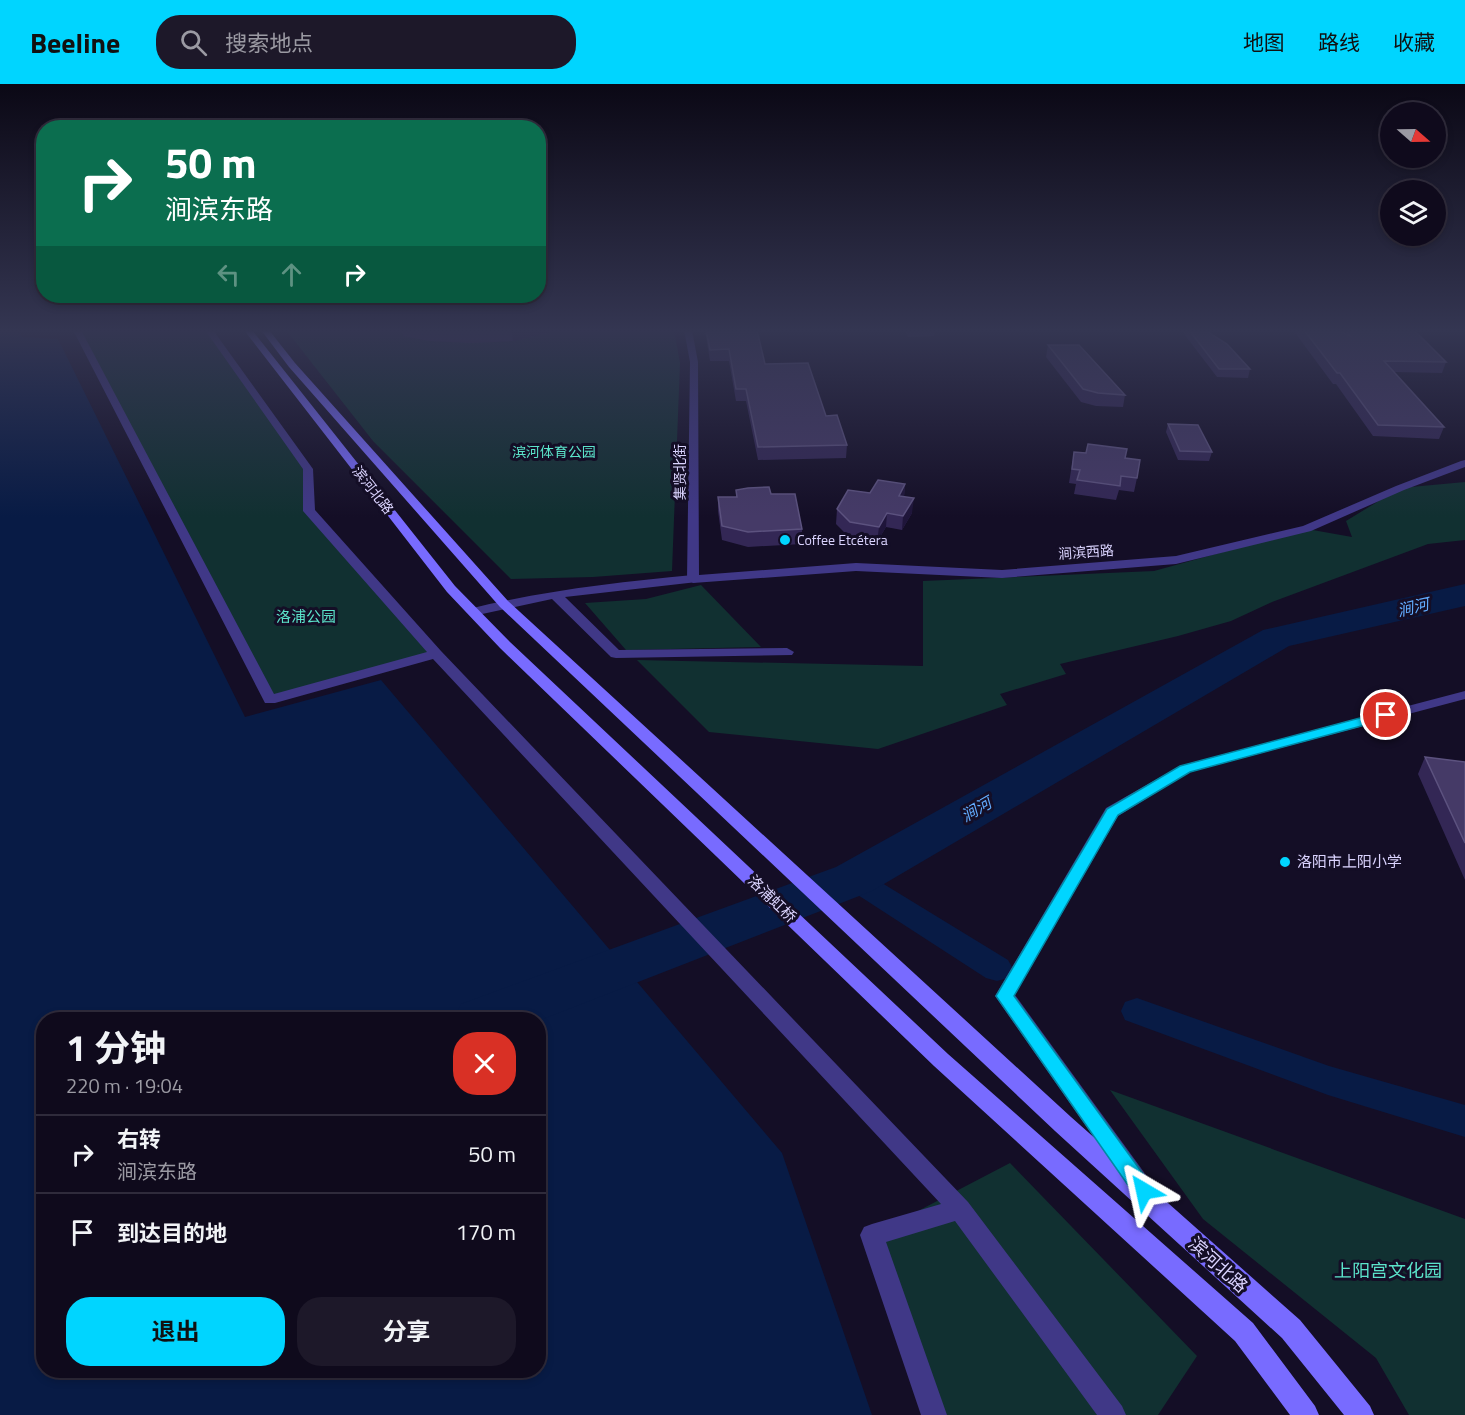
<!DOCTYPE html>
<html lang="zh">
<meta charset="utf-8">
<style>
:root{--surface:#0f0a1c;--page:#1d1829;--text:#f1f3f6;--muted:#9b9aa3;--line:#2f2b3b;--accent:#00d5ff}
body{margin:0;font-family:"Titillium Web","Noto Sans SC",sans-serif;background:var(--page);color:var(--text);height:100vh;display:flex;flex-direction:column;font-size:22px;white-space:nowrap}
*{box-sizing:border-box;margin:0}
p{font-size:20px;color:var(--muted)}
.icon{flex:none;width:33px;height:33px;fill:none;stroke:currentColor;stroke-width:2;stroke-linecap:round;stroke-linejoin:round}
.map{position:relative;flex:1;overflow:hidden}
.panel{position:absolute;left:36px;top:928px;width:510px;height:366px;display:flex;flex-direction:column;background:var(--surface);border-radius:24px;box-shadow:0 3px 9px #0003,0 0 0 2px var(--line)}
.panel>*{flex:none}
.top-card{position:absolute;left:36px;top:36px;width:510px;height:183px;border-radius:24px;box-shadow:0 3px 9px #0003,0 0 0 2px var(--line);background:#0b6e4f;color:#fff;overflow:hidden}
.needle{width:39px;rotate:110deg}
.controls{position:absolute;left:1380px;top:18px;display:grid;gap:12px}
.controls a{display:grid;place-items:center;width:66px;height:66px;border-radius:50%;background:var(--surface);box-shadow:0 3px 9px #0003,0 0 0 2px var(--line);font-size:30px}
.pin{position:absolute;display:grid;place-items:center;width:51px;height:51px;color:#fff;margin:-26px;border:3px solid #fff;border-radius:50%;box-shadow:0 2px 6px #0007}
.me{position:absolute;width:66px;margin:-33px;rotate:324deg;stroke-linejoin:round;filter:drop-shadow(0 0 4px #0008)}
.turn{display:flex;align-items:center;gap:21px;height:126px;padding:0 30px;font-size:27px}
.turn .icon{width:78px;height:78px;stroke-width:2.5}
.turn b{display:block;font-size:42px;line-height:51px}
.lanes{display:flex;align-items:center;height:57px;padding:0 30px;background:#0003;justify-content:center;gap:30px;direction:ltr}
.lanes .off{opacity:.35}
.round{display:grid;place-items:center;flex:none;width:63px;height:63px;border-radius:24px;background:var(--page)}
.overview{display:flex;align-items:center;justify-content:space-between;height:102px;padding:0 30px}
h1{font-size:36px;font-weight:700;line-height:45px}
.action{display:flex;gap:12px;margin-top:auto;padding:12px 30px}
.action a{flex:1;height:69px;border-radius:24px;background:var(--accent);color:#111;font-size:24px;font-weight:700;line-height:69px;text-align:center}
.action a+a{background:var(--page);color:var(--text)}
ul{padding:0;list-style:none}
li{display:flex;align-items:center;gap:18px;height:78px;padding:0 30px;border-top:2px solid var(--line)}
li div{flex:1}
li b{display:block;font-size:22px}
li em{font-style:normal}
header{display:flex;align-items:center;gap:36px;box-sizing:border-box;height:84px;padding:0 30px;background:var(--accent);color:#111}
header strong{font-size:28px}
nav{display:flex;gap:33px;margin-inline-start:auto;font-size:21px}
.search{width:420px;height:54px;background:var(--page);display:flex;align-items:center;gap:15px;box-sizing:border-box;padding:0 21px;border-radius:24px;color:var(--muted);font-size:22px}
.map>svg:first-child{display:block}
.green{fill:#113031}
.water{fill:#081b45;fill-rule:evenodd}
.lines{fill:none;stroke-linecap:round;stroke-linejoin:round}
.canal{fill:#081b45;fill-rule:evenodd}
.river{fill:#081b45;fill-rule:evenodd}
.service{fill:#403887;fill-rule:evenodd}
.pedestrian{fill:#403887;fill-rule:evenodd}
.minor{fill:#403887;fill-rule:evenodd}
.secondary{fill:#786bff;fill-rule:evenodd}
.wall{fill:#332755}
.shaded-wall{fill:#1f153a}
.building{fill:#453a67;stroke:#5c527f;stroke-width:1.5}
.route{fill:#00d5ff;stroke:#008aa6;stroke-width:1.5}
.poi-dot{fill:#00d5ff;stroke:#140e26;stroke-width:2}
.labels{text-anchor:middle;stroke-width:6;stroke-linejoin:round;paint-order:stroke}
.far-park-label{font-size:14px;fill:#5be3ca;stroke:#140e26}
.far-street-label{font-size:14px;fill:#dbd4ff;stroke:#140e26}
.far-poi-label{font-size:14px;fill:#dbd4ff;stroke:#140e26;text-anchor:start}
.park-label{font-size:15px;fill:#5be3ca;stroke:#140e26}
.poi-label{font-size:15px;fill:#dbd4ff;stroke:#140e26;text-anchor:start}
.street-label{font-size:15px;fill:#dbd4ff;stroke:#140e26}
.water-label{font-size:16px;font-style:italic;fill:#62acff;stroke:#140e26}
.near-street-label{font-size:18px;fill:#dbd4ff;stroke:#140e26}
.near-park-label{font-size:18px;fill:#5be3ca;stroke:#140e26}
</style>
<header>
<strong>Beeline</strong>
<div class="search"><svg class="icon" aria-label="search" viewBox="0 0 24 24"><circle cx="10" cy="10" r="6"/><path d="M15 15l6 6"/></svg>搜索地点</div>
<nav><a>地图</a><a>路线</a><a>收藏</a></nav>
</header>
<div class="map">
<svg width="1465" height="1331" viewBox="0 0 1465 1331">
<rect width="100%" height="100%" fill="#140e26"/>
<!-- green -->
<path class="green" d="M 77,246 L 209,246 L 308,385 L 309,427 L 436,570 L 270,616 Z
M 286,246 L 674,246 L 680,279 L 672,487 L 593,493 L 511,495 L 373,357 Z
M 1465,398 L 1465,456 L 1428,460 L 1272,518 L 1231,537 L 1178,552 L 1060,580 L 1066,590 L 1000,610 L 1007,621 L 878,665 L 709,648 L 637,576 L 923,582 L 923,497 L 1154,487 L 1307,445 L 1352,453 L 1346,437 L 1400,404 Z
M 701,501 L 761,563 L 626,566 L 585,519 L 646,515 Z
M 1110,1006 L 1465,1135 L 1465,1331 L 1409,1331 L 1376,1274 L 1203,1135 Z
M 1010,1079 L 1197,1272 L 1158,1331 L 934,1331 L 872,1151 Z"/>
<!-- water -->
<path class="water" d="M 0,246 L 18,246 L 22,253 L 58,255 L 245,633 L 381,596 L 782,1069 L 872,1331 L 0,1331 ZM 44,936 L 538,936 L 538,1287 L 44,1287 Z"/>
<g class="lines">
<!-- canal -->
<path class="canal" d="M 854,785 L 864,788 L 1008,876 L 1013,885 L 1008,894 L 997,897 L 986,894 L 844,802 L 839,795 L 844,788 Z
M 1137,914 L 1329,982 L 1465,1021 L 1465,1053 L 1328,1011 L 1125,936 L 1121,927 L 1125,918 Z"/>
<!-- river -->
<path class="river" d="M 1465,500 L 1465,522 L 1289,562 L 872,807 L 538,937 L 453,936 L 461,920 L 836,783 L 1263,546 Z"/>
<!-- service -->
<path class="service" d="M 693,491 L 699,495 L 697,498 L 565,513 L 619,566 L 787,564 L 794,568 L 792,571 L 616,574 L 611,573 L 552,515 L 473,532 L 467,528 L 469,525 C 542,507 617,498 693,491 Z"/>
<!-- pedestrian -->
<path class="pedestrian" d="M 73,246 L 81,246 L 274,610 L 427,568 L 303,427 L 303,385 L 205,246 L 213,246 L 313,385 L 315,426 L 441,567 L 968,1118 L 1122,1322 L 1126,1331 L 1097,1331 L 955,1137 L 886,1158 L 947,1331 L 921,1331 L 860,1151 L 864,1143 L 872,1140 L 941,1120 L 433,575 L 275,619 L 265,619 Z"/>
<!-- minor -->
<path class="minor" d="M 684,246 L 692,246 L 698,278 L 699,491 L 856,479 L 1002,486 L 1176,472 L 1303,442 L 1396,402 L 1461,377 L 1465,376 L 1465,383 L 1404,406 L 1311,447 L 1176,480 L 1002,494 L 856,487 L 693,499 L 687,495 L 690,278 Z
M 1465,607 L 1465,615 L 1190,688 L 1118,732 L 1015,911 L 1146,1091 L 1149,1098 L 1146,1105 L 1138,1108 L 1130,1105 L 995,912 L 1106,724 L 1180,682 Z"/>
<!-- secondary -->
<path class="secondary" d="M 244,246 L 252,246 L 455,502 L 510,558 L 948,970 L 1253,1239 L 1315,1322 L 1319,1331 L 1290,1331 L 1235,1257 L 934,982 L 500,564 L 447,508 Z
M 261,246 L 269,246 L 295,279 L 508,517 L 1071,1033 L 1300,1236 L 1370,1322 L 1374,1331 L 1344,1331 L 1282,1254 L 1055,1047 L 500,523 L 289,283 Z"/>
</g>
<!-- wall -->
<path class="wall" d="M 402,246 L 554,246 L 547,249 L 513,257 L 472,259 L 429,257 L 403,252 Z
M 705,246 L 757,246 L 765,280 L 826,332 L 847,361 L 846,374 L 758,376 L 746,317 L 736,317 L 729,277 L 710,277 Z
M 904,246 L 935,246 L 934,252 L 908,253 Z
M 1009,246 L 1038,246 L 1010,248 Z
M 1181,246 L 1205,246 L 1250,285 L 1248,294 L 1217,293 Z
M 1293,246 L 1414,246 L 1446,278 L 1442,289 L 1394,288 L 1444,343 L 1439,355 L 1373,352 L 1336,300 L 1333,300 Z
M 1048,261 L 1125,311 L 1123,323 L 1096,322 L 1081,318 L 1046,273 Z
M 1168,340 L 1212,368 L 1209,377 L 1178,376 L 1166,348 Z
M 1074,368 L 1125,374 L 1137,394 L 1134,408 L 1119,406 L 1116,416 L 1074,410 L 1076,400 L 1069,399 Z
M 905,400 L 904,413 L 912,429 L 902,446 L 886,443 L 877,458 L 849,453 L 836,440 L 837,425 L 870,409 Z
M 736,406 L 802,445 L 802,460 L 748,463 L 722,456 L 718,427 L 718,413 L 736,413 Z
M 1425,673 L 1465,678 L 1465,796 L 1418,690 Z"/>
<!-- shaded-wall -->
<path class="shaded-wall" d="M 512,246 L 554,246 L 547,249 L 513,257 Z
M 905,400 L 904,414 L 899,412 Z
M 914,414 L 912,429 L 902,446 L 903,432 Z
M 887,429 L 886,443 L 877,458 L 879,443 Z"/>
<!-- building -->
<path class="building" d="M 706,246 L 757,246 L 765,280 L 808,279 L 826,332 L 837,331 L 847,361 L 758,363 L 746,305 L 736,305 L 729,265 L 710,266 Z
M 1189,246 L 1205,246 L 1227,260 L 1250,285 L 1219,285 Z
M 1304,246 L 1338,246 L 1350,252 L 1346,246 L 1414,246 L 1446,278 L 1384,277 L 1444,343 L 1378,341 L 1340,289 L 1337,289 Z
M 1048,261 L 1079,261 L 1125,311 L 1098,309 L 1083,305 Z
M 1168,340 L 1198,341 L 1212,368 L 1180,367 Z
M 1088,360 L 1127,365 L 1125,374 L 1140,376 L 1137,394 L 1121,392 L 1120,402 L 1077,396 L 1080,386 L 1072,385 L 1074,368 L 1086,369 Z
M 878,396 L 905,400 L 899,412 L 914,414 L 903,432 L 887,429 L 879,443 L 850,438 L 837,425 L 848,406 L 870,409 Z
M 769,403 L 771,410 L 795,410 L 802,445 L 748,448 L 722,442 L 718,413 L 737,413 L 736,406 L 748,404 Z
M 1425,673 L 1465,678 L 1465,759 Z"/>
<!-- sky -->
<linearGradient id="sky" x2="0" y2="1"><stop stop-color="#0b0815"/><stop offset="0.57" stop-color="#343652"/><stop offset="1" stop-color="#343652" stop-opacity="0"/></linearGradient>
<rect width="1465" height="433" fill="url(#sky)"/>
<!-- route -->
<path class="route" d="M 1386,627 L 1391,628 L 1393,631 L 1391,634 L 1190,688 L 1118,731 L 1014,912 L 1151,1101 L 1154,1107 L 1151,1114 L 1144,1116 L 1137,1114 L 996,912 L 1107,725 L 1180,682 Z"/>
<!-- markers -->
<g class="poi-dot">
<circle cx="785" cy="456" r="6"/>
<circle cx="1285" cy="778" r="6"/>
</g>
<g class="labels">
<!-- far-park labels -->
<g class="far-park-label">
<text x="554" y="373">滨河体育公园</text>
</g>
<!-- far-street labels -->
<g class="far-street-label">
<text transform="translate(680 388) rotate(-90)" y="5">集贤北街</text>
<text transform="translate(373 406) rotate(52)" y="5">滨河北路</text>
<text transform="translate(1086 468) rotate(-4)" y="5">涧滨西路</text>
</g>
<!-- far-poi labels -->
<g class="far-poi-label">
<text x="797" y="461">Coffee Etcétera</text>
</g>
<!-- park labels -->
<g class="park-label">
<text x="306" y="538">洛浦公园</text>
</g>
<!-- poi labels -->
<g class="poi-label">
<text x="1297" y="783">洛阳市上阳小学</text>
</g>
<!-- street labels -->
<g class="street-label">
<text transform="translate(772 815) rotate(44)" y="5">洛浦虹桥</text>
</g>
<!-- water labels -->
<g class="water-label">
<text transform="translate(1413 523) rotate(-13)" y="6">涧河</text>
<text transform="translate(976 725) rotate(-30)" y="6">涧河</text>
</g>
<!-- near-street labels -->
<g class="near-street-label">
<text transform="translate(1218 1181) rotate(42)" y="6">滨河北路</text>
</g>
<!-- near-park labels -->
<g class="near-park-label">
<text x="1388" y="1193">上阳宫文化园</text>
</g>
</g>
</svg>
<div class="controls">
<a><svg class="needle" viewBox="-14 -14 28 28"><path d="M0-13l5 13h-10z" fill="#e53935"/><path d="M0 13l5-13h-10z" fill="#9b9aa3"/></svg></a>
<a><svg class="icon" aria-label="layers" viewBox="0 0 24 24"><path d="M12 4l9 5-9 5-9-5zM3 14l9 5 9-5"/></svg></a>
</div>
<div class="pin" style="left:1386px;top:631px;background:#d93025"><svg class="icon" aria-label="arrive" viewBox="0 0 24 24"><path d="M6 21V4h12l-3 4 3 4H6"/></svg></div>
<svg class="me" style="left:1144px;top:1107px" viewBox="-20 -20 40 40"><path d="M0-17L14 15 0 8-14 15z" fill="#00d5ff" stroke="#fff" stroke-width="4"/></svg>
<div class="top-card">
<div class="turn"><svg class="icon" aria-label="right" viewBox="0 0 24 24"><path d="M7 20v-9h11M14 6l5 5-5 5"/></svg><div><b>50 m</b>涧滨东路</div></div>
<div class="lanes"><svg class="icon off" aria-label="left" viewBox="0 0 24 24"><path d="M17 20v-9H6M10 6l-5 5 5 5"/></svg><svg class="icon off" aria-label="ahead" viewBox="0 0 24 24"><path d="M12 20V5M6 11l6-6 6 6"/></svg><svg class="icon" aria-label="right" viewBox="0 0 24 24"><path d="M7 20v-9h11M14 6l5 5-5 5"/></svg></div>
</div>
<section class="panel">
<div class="overview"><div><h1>1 分钟</h1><p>220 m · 19:04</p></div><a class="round" style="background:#d93025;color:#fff"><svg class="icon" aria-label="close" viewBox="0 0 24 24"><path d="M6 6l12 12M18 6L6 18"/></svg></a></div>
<ul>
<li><svg class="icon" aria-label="right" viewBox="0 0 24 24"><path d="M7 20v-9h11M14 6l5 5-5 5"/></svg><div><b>右转</b><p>涧滨东路</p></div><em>50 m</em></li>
<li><svg class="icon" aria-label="arrive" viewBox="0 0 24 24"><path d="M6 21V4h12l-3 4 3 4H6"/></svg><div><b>到达目的地</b></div><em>170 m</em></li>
</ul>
<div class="action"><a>退出</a><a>分享</a></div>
</section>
</div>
